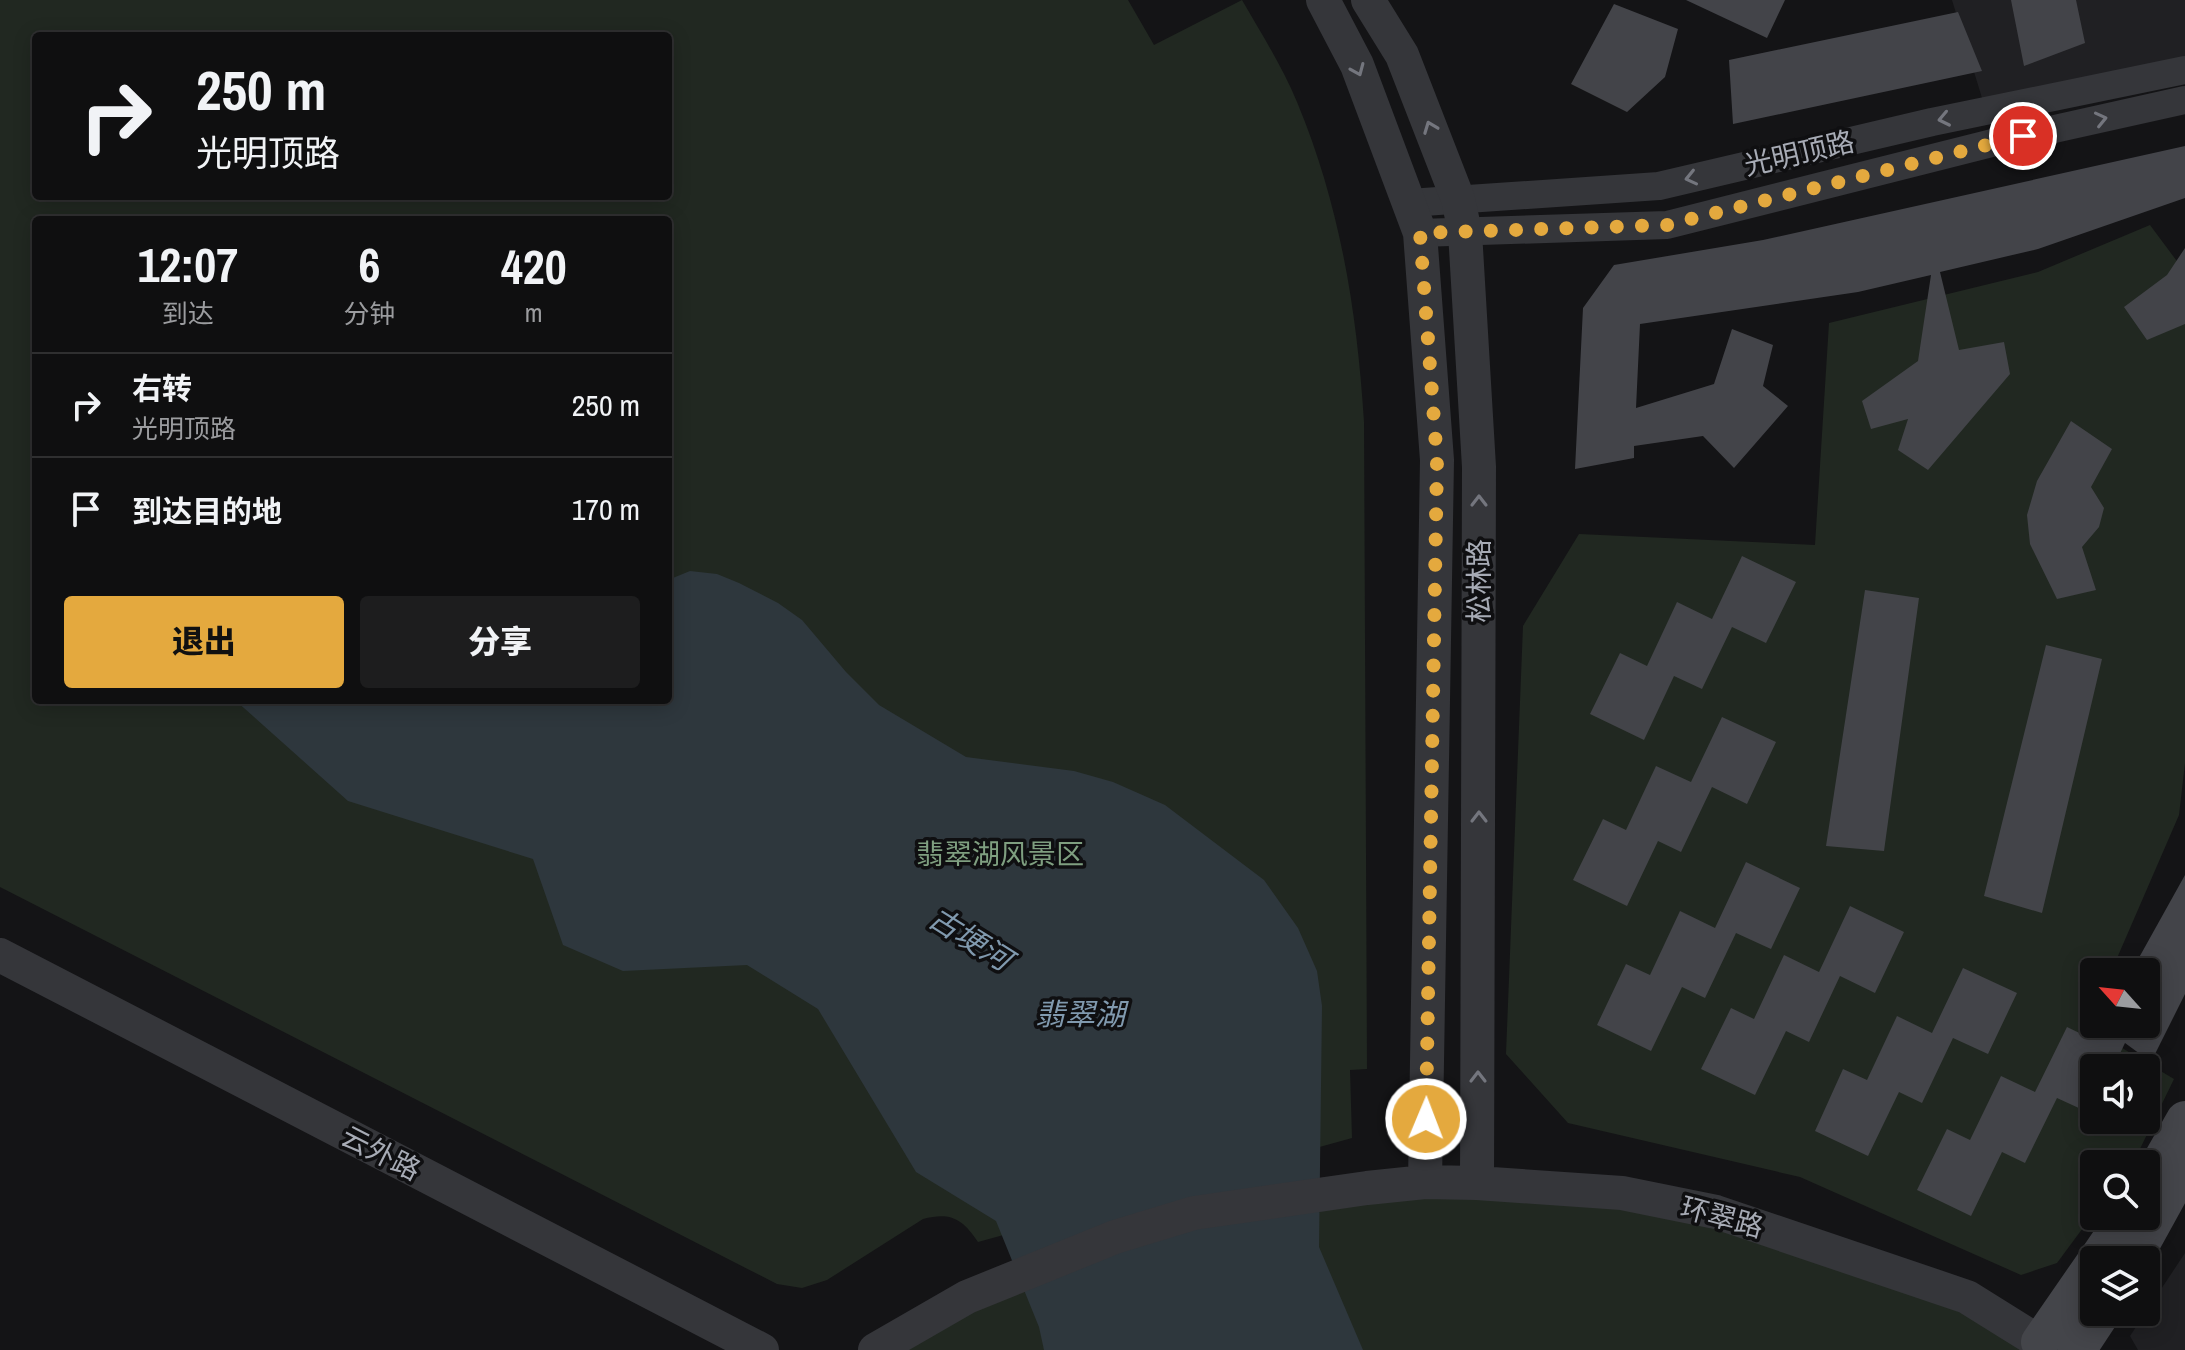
<!DOCTYPE html>
<html lang="zh">
<meta charset="utf-8">
<style>
:root{--surface:#0f0f10;--page:#1d1d1e;--text:#f1f3f6;--muted:#9b9c9f;--line:#2f2f30;--accent:#e4a93e}
body{margin:0;font-family:"Archivo Narrow","Noto Sans SC",sans-serif;background:var(--page);color:var(--text);height:100vh;display:flex;flex-direction:column;font-size:30px;white-space:nowrap}
*{box-sizing:border-box;margin:0}
p{font-size:26px;color:var(--muted)}
.icon{flex:none;width:44px;height:44px;fill:none;stroke:currentColor;stroke-width:2;stroke-linecap:round;stroke-linejoin:round}
.map{position:relative;flex:1;overflow:hidden}
.sheet{position:absolute;left:32px;top:216px;width:640px;height:488px;display:flex;flex-direction:column;background:var(--surface);border-radius:8px;box-shadow:0 4px 20px #0003,0 0 0 2px var(--line)}
.sheet>*{flex:none}
.hud{position:absolute;left:32px;top:32px;width:640px;height:168px;border-radius:8px;box-shadow:0 4px 20px #0003,0 0 0 2px var(--line);background:#0f0f10;color:var(--text);overflow:hidden}
.needle{width:52px;rotate:297deg}
.fabs{position:absolute;left:2080px;top:958px;display:grid;gap:16px}
.fabs a{display:grid;place-items:center;width:80px;height:80px;border-radius:8px;background:var(--surface);box-shadow:0 4px 20px #0003,0 0 0 2px var(--line);font-size:40px}
.pin{position:absolute;display:grid;place-items:center;width:68px;height:68px;color:#fff;margin:-34px;border:4px solid #fff;border-radius:50%;box-shadow:0 2px 8px #0007}
.me{position:absolute;width:88px;margin:-44px;rotate:1deg;stroke-linejoin:round;filter:drop-shadow(0 0 6px #0008)}
.turn{display:flex;align-items:center;gap:28px;height:168px;padding:0 32px;font-size:36px}
.turn .icon{width:104px;height:104px;stroke-width:2.5}
.turn b{display:block;font-size:56px;line-height:68px}
.eta{display:flex;justify-content:space-evenly;align-items:center;height:136px;text-align:center}
.eta b{font-size:48px;font-weight:800;line-height:56px}
.action{display:flex;gap:16px;margin-top:auto;padding:16px 32px}
.action a{flex:1;height:92px;border-radius:8px;background:var(--accent);color:#111;font-size:32px;font-weight:800;line-height:92px;text-align:center}
.action a+a{background:var(--page);color:var(--text)}
ul{padding:0;list-style:none}
li{display:flex;align-items:center;gap:24px;height:104px;padding:0 32px;border-top:2px solid var(--line)}
li div{flex:1}
li b{display:block;font-size:30px}
li em{font-style:normal}
.map>svg:first-child{display:block}
.built{fill:#202023}
.green{fill:#212821;fill-rule:evenodd}
.water{fill:#2e373d}
.building{fill:#434449}
.lines{fill:none;stroke-linecap:round;stroke-linejoin:round}
.minor{stroke:#35363a;stroke-width:28}
.tertiary{stroke:#35363a;stroke-width:34}
.secondary{stroke:#44454a;stroke-width:38}
.oneway{stroke:#74767e}
.route{stroke:#e4a93e;stroke-width:14;stroke-dasharray:0 25.2}
.labels{text-anchor:middle;stroke-width:7;stroke-linejoin:round;paint-order:stroke}
.street-label{font-size:28px;fill:#a7abb5;stroke:#0f0f11}
.park-label{font-size:28px;fill:#7f9f80;stroke:#0f0f11}
.water-label{font-size:30px;font-style:italic;fill:#8099ae;stroke:#0f0f11}
</style>
<div class="map">
<svg width="2185" height="1350" viewBox="0 0 2185 1350">
<rect width="100%" height="100%" fill="#141416"/>
<!-- built -->
<path class="built" d="M 1952,0 L 2185,0 L 2185,70 L 1986,111 Z
M 2185,1253 L 2185,1350 L 2138,1350 L 2130,1336 Z"/>
<!-- green -->
<path class="green" d="M 0,0 L 1128,0 L 1154,45 L 1242,0 C 1261,33 1282,66 1297,102 C 1340,205 1357,311 1364,422 L 1367,1069 L 1350,1070 L 1352,1138 L 978,1242 C 962,1218 950,1212 923,1219 L 827,1280 L 802,1288 L 777,1284 L 0,887 ZM 36,36 L 668,36 L 668,196 L 36,196 ZM 36,220 L 668,220 L 668,700 L 36,700 Z
M 2150,225 L 2185,272 L 2185,763 L 2179,815 L 2111,972 L 2094,972 L 2094,1010 L 2087,1027 L 2174,1079 L 2137,1155 L 2131,1164 L 2094,1164 L 2094,1213 L 2057,1263 L 2021,1275 L 1800,1177 L 1568,1123 L 1506,1054 L 1523,626 L 1579,534 L 1815,545 L 1829,323 L 2038,272 ZM 2094,1068 L 2146,1068 L 2146,1120 L 2094,1120 Z
M 1367,1188 L 1716,1212 L 2052,1350 L 875,1350 L 967,1297 Z"/>
<!-- water -->
<path class="water" d="M 690,571 L 717,574 L 739,583 L 778,603 L 802,620 L 846,672 L 879,705 L 966,757 L 1074,771 L 1113,782 L 1165,805 L 1264,880 L 1298,928 L 1317,971 L 1322,1006 L 1319,1247 L 1363,1350 L 1044,1350 L 1039,1327 L 996,1221 L 916,1172 L 818,1009 L 747,965 L 623,971 L 563,945 L 533,859 L 348,801 L 235,700 L 668,700 L 668,580 Z"/>
<!-- building -->
<path class="building" d="M 1686,0 L 1785,0 L 1767,38 Z
M 2011,0 L 2076,0 L 2085,43 L 2024,66 Z
M 1614,4 L 1678,29 L 1665,77 L 1627,112 L 1571,84 Z
M 1958,12 L 1982,71 L 1733,124 L 1729,60 Z
M 2185,146 L 2185,198 L 2038,249 L 1940,272 L 1959,350 L 2004,342 L 2010,374 L 1928,470 L 1898,450 L 1908,419 L 1871,429 L 1862,401 L 1918,361 L 1931,275 L 1858,292 L 1640,324 L 1636,408 L 1714,384 L 1732,329 L 1773,345 L 1763,386 L 1788,406 L 1734,468 L 1703,436 L 1634,446 L 1634,458 L 1575,469 L 1583,308 L 1614,265 L 1763,240 Z
M 2185,248 L 2185,324 L 2147,340 L 2124,307 L 2167,275 Z
M 2071,421 L 2112,449 L 2091,487 L 2104,508 L 2099,527 L 2082,547 L 2096,590 L 2057,599 L 2030,544 L 2027,515 L 2037,481 Z
M 1742,556 L 1796,582 L 1766,643 L 1732,627 L 1702,689 L 1674,676 L 1644,740 L 1590,714 L 1620,653 L 1647,666 L 1677,602 L 1712,619 Z
M 1865,590 L 1919,598 L 1884,851 L 1826,846 Z
M 2046,645 L 2102,659 L 2042,913 L 1984,896 Z
M 1722,717 L 1776,742 L 1747,804 L 1712,787 L 1681,852 L 1658,841 L 1627,906 L 1573,880 L 1603,819 L 1626,830 L 1656,766 L 1691,782 Z
M 1746,862 L 1800,888 L 1771,949 L 1736,933 L 1705,998 L 1682,987 L 1651,1051 L 1597,1025 L 1626,964 L 1650,975 L 1680,911 L 1715,928 Z
M 2185,875 L 2185,994 L 2151,1062 L 2125,1043 L 2113,1068 L 2094,1068 L 2094,1115 L 2057,1098 L 2025,1163 L 2002,1152 L 1971,1216 L 1917,1190 L 1947,1129 L 1970,1140 L 2001,1076 L 2035,1092 L 2067,1027 L 2094,1040 L 2101,1027 L 2097,1024 L 2146,1024 L 2146,972 L 2131,972 Z
M 1850,906 L 1904,932 L 1875,993 L 1840,976 L 1809,1042 L 1786,1031 L 1755,1095 L 1701,1069 L 1731,1008 L 1754,1019 L 1784,955 L 1819,972 Z
M 1963,968 L 2017,993 L 1988,1054 L 1953,1038 L 1922,1103 L 1899,1092 L 1868,1156 L 1815,1131 L 1843,1069 L 1867,1080 L 1897,1016 L 1932,1033 Z"/>
<g class="lines">
<!-- minor -->
<path class="minor" d="M 1409,203 L 1659,186 L 1932,122 L 2185,70
M 1420,233 L 1667,225 L 1996,142 L 2185,100"/>
<!-- tertiary -->
<path class="tertiary" d="M 1323,0 L 1357,65 L 1420,233 L 1437,460 L 1425,1182
M 1368,0 L 1402,55 L 1458,199 L 1465,232 L 1479,467 L 1477,1183
M 0,955 L 762,1350
M 875,1350 L 967,1297 L 1115,1237 L 1194,1213 L 1367,1188 L 1425,1182 L 1477,1183 L 1622,1193 L 1716,1212 L 1967,1297 L 2052,1350"/>
<!-- secondary -->
<path class="secondary" d="M 2149,1183 L 2185,1120
M 2097,1260 L 2127,1216
M 2132,1260 L 2185,1164
M 2040,1342 L 2094,1264
M 2077,1350 L 2102,1312"/>
</g>
<!-- one-way arrows -->
<defs><path id="oneway-chevron" d="M-2-3.5L2.5 0L-2 3.5" fill="none" stroke-width="1.6" stroke-linecap="round" stroke-linejoin="round" transform="scale(2)"/></defs>
<g class="oneway">
<use href="#oneway-chevron" transform="translate(1358 70) rotate(67)"/>
<use href="#oneway-chevron" transform="translate(1944 119) rotate(168)"/>
<use href="#oneway-chevron" transform="translate(2101 119) rotate(-13)"/>
<use href="#oneway-chevron" transform="translate(1430 127) rotate(-111)"/>
<use href="#oneway-chevron" transform="translate(1691 178) rotate(167)"/>
<use href="#oneway-chevron" transform="translate(1479 501) rotate(-90)"/>
<use href="#oneway-chevron" transform="translate(1479 817) rotate(-90)"/>
<use href="#oneway-chevron" transform="translate(1478 1077) rotate(-90)"/>
</g>
<g class="lines">
<!-- route -->
<path class="route" d="M 1426,1119 L 1437,460 L 1420,233 L 1667,225 L 2023,136"/>
</g>
<g class="labels">
<!-- street labels -->
<g class="street-label">
<text transform="translate(1799 153) rotate(-13)" y="10">光明顶路</text>
<text transform="translate(1479 581) rotate(-90)" y="10">松林路</text>
<text transform="translate(381 1153) rotate(27)" y="10">云外路</text>
<text transform="translate(1722 1217) rotate(15)" y="10">环翠路</text>
</g>
<!-- park labels -->
<g class="park-label">
<text x="1000" y="864">翡翠湖风景区</text>
</g>
<!-- water labels -->
<g class="water-label">
<text transform="translate(970 939) rotate(32)" y="10">古埂河</text>
<text x="1080" y="1025">翡翠湖</text>
</g>
</g>
</svg>
<div class="fabs">
<a><svg class="needle" viewBox="-14 -14 28 28"><path d="M0-13l5 13h-10z" fill="#e53935"/><path d="M0 13l5-13h-10z" fill="#9b9c9f"/></svg></a>
<a><svg class="icon" aria-label="sound" viewBox="0 0 24 24"><path d="M4 9h4l5-4v14l-5-4H4zM17 9q2 3 0 6"/></svg></a>
<a><svg class="icon" aria-label="search" viewBox="0 0 24 24"><circle cx="10" cy="10" r="6"/><path d="M15 15l6 6"/></svg></a>
<a><svg class="icon" aria-label="layers" viewBox="0 0 24 24"><path d="M12 4l9 5-9 5-9-5zM3 14l9 5 9-5"/></svg></a>
</div>
<div class="pin" style="left:2023px;top:136px;background:#d93025"><svg class="icon" aria-label="arrive" viewBox="0 0 24 24"><path d="M6 21V4h12l-3 4 3 4H6"/></svg></div>
<svg class="me" style="left:1426px;top:1119px" viewBox="-20 -20 40 40"><circle r="17" fill="#e4a93e" stroke="#fff" stroke-width="3"/><path d="M0-11L8 9 0 5-8 9z" fill="#fff"/></svg>
<div class="hud">
<div class="turn"><svg class="icon" aria-label="right" viewBox="0 0 24 24"><path d="M7 20v-9h11M14 6l5 5-5 5"/></svg><div><b>250 m</b>光明顶路</div></div>
</div>
<section class="sheet">
<div class="eta">
<div><b>12:07</b><p>到达</p></div>
<div><b>6</b><p>分钟</p></div>
<div><b>420</b><p>m</p></div>
</div>
<ul>
<li><svg class="icon" aria-label="right" viewBox="0 0 24 24"><path d="M7 20v-9h11M14 6l5 5-5 5"/></svg><div><b>右转</b><p>光明顶路</p></div><em>250 m</em></li>
<li><svg class="icon" aria-label="arrive" viewBox="0 0 24 24"><path d="M6 21V4h12l-3 4 3 4H6"/></svg><div><b>到达目的地</b></div><em>170 m</em></li>
</ul>
<div class="action"><a>退出</a><a>分享</a></div>
</section>
</div>
